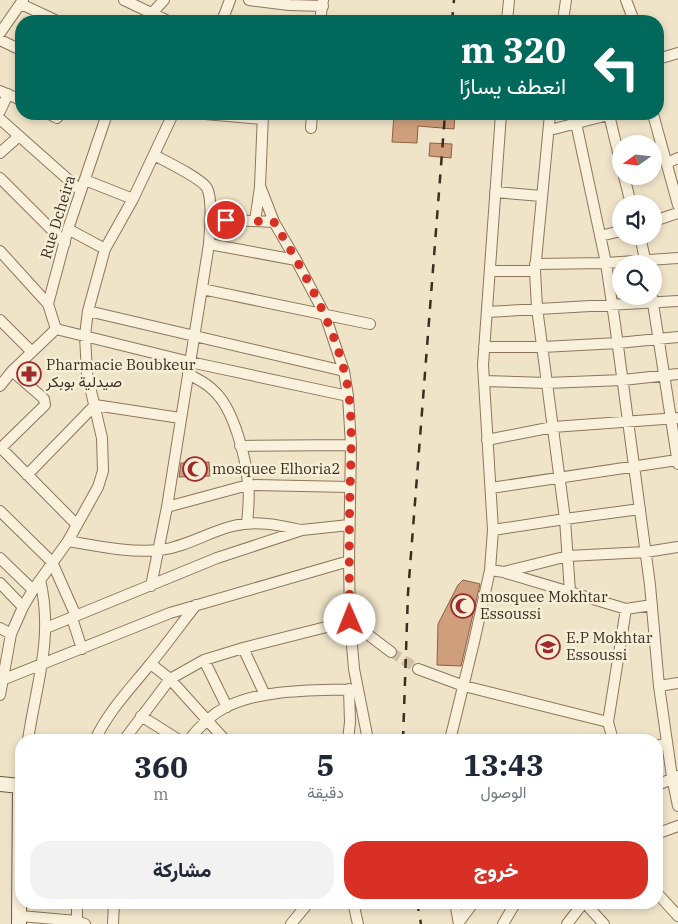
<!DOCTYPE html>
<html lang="ar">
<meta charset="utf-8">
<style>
:root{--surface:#fff;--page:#f2f2f3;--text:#1f2937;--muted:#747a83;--accent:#d93025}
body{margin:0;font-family:"IBM Plex Serif",Vazirmatn,serif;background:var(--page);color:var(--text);direction:rtl;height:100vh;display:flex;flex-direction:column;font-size:19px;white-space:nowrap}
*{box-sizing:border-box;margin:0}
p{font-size:16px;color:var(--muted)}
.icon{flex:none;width:28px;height:28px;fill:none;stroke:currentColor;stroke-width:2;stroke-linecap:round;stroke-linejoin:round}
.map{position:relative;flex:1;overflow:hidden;direction:ltr}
.details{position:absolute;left:15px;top:734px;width:648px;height:175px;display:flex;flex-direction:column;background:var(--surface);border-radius:20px;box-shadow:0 2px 8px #0003;direction:rtl}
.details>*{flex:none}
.top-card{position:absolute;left:15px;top:15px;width:649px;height:105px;border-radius:20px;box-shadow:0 2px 8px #0003;direction:rtl;background:#00695c;color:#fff;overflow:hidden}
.needle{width:32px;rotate:255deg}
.fabs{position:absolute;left:612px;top:135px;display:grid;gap:10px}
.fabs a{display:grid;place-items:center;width:50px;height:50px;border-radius:50%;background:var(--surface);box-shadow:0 2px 8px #0003;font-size:25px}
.pin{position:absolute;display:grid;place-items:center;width:42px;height:42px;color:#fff;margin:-21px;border:2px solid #fff;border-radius:50%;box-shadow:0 1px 5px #0007}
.me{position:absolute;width:55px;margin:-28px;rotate:359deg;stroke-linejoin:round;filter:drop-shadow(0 0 4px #0008)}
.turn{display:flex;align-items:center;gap:18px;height:105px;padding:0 15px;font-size:22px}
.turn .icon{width:65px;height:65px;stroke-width:2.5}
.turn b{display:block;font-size:35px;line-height:42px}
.eta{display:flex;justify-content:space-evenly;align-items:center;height:85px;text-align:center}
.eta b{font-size:30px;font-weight:800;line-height:35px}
.action{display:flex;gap:10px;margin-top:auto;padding:10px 15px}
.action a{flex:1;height:58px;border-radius:20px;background:var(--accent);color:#fff;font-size:20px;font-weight:800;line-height:58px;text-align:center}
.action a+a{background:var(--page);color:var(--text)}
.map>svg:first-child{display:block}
.building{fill:#cf9f7d;stroke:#8d5f41}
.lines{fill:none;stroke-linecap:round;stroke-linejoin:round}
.street-tunnel{stroke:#ccc0a6;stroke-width:10;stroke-dasharray:10 5;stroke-linecap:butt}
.street-casing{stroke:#8d765c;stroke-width:12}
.secondary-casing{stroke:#6f573f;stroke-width:16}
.street{stroke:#faf1dc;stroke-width:10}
.secondary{stroke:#faf1dc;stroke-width:14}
.rail{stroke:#3d2e20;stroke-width:2.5;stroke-dasharray:9 9;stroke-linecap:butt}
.route{stroke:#d93025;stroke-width:9;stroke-dasharray:0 16.2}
.labels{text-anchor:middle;stroke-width:5;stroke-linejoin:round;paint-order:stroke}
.street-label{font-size:15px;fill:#3d2e20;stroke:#f7eed8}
.poi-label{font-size:15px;fill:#3d2e20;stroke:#f7eed8;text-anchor:start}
</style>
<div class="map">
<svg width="678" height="924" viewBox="0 0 678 924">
<rect width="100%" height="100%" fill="#f0e4c8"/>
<!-- building -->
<path class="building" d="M 394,114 L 455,114 L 454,129 L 418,126 L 417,143 L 392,142 Z
M 430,143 L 452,144 L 451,158 L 429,156 Z
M 209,462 L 210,476 L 179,477 L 181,463 Z
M 463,580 L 480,584 L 461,666 L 437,665 L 438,624 L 458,585 Z"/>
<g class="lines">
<!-- street-tunnel -->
<path class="street-tunnel" d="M 391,652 L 418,669"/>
<!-- street casing -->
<g class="street-casing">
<path id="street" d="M 124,0 L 168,21
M 249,0 L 289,5 L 323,6
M 626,0 L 634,21
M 21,4 L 57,21
M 145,21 L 164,0
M 222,21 L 230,0
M 320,21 L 323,0
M 507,21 L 509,0
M 563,21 L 566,0
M 0,33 L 23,0
M 0,40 L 21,50
M 658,59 L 678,53
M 0,91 L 21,100
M 0,111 L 8,94
M 49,114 L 57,118
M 205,114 L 263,119
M 263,114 L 260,186 L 274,222 L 296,260 L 325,315 L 344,371 L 348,396 L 351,445 L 349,561 L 350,621 L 354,669 L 368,740
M 550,114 L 535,271 L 537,308 L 565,519 L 570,592 L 626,609 L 652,605
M 653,114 L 678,205
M 609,115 L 621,164
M 0,119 L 81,191
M 576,123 L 606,263 L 615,324 L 650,585 L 659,686 L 672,777 L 678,806
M 311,128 L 312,114
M 550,130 L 612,114
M 0,153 L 19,136
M 667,163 L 678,158
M 624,176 L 631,204
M 0,178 L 65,243
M 85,180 L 133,199
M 495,192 L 541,196
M 211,219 L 274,222
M 255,221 L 260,187
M 654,221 L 678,213
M 68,229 L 105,249
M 600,236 L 621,231
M 640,236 L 646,264
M 209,244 L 296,260
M 0,251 L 48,304
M 535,264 L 606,263 L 678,258
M 490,271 L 535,271
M 202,289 L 370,324
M 652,297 L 678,464
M 88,311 L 344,371
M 487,312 L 678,301
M 0,320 L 32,352
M 56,329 L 190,362 L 348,396
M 56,329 L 48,304 L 68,229 L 107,114
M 484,347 L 543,347 L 618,343 L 678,337
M 188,374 C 197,379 207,383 214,391 C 234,409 246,458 248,484 C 250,497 248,511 247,523
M 484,381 L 547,383 L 623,380 L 678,374
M 0,386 L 12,371 L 56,329
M 487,440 L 553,427 L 678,418
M 240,446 L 351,445
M 0,447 L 77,525
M 1,448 L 45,405 L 44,399 L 42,397 L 12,371
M 27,475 L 95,405 L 180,418
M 491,488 L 677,460
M 167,507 L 248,485 L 350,487
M 0,511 L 52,562 L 76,616
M 493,530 L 565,519 L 640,509
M 68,541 C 97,546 130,553 160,550 C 186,547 208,532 233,526 C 255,520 279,525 301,530
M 0,558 L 33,590
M 490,570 L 504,572 L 568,556 L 646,552 L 678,547
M 506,573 L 570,592
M 0,583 L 23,607
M 151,586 L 167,507 L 209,244 C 210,230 213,200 207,188 C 201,178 165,161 154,155
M 72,618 L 82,649
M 0,628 L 11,634
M 46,628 L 217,558 L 302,530 L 349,525
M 243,648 L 265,695
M 204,660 L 227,707
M 151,664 L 170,679 L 225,740
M 418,669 L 464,686 L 608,722
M 0,679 L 2,680 L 170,613 L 349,561
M 659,686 L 678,683
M 0,695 L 11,634 L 23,607 L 33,590 L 68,541 L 98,487 L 103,471 L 102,438 L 87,374 L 85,335 L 88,311 L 105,249 L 133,199 L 173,114
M 141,716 L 179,740
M 28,740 C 36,685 54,637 40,580
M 95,740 C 109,710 131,688 151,663 C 167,644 181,624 196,605
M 124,740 L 170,679 L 204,660 L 243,648 L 350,621 L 391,652
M 189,740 C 199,727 210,715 226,707 C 265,688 315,691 358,689
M 348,740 L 350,722 L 349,689
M 450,740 L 474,642 L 490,570 L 493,530 L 483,365 L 501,114
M 613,740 L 608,722 L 626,609
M 656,746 L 667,743
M 656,786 L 677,776
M 656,834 L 678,826
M 656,892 L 678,916
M 353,902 L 358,924
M 455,902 L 459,924
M 584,902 L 604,924
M 20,916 L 77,921 L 85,924
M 459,922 L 474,902
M 77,924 L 77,902
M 113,924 L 114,902
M 291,924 L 309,902
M 503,924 L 516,902
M 567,924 L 584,902"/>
</g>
<!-- secondary casing -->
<g class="secondary-casing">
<path id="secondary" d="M 0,784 L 20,786 L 19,924"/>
</g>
<!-- street -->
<use href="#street" class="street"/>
<!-- secondary -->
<use href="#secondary" class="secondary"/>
<!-- rail -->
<path class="rail" d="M 452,21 L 454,0
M 403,740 L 408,593 L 445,114
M 417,902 L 421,924"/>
</g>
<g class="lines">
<!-- route -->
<path class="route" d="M 226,220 L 274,222 C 302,269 330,316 344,370 C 354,407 351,452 350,491 C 349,534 349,577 350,620"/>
</g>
<!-- icons -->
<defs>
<g id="pharmacy-ring" transform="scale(1.25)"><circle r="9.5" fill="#f7eed8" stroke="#9e2a2b" stroke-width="1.5"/><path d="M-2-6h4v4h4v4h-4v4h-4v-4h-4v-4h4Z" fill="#9e2a2b"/></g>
<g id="mosque-ring" transform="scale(1.25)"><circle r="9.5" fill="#f7eed8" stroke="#9e2a2b" stroke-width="1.5"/><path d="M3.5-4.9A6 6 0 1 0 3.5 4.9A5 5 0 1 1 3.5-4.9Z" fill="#9e2a2b"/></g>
<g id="school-ring" transform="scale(1.25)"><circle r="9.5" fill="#f7eed8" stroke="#9e2a2b" stroke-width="1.5"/><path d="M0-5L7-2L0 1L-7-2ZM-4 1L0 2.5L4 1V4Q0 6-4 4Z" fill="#9e2a2b"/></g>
</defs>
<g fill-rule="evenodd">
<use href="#pharmacy-ring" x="29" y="374"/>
<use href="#mosque-ring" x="195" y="469"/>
<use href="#mosque-ring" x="463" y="606"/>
<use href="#school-ring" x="548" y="647"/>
</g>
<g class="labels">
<!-- street labels -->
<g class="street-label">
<text transform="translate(58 217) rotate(-73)" y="5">Rue Dcheira</text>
</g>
<!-- poi labels -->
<g class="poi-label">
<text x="46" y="370">Pharmacie Boubkeur<tspan x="46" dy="17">صيدلية بوبكر</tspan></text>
<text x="212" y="474">mosquee Elhoria2</text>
<text x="480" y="602">mosquee Mokhtar<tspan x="480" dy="17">Essoussi</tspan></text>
<text x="566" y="643">E.P Mokhtar<tspan x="566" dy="17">Essoussi</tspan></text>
</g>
</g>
</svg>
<div class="fabs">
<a><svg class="needle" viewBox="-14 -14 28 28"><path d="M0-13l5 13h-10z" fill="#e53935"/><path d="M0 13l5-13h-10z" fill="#747a83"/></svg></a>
<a><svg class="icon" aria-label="sound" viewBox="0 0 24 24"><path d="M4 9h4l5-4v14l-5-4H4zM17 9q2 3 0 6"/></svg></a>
<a><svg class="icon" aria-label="search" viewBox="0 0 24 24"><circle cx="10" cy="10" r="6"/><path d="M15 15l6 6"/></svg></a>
</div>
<div class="pin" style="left:226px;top:220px;background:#d93025"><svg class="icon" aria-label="arrive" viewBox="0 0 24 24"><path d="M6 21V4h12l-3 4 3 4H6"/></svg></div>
<svg class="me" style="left:350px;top:620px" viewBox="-20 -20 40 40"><circle r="19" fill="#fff"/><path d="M0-13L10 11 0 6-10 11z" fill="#d93025"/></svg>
<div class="top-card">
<div class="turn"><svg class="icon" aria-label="left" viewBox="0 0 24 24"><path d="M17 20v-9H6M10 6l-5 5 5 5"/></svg><div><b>320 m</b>انعطف يسارًا</div></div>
</div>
<section class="details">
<div class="eta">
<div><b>13:43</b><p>الوصول</p></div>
<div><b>5</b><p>دقيقة</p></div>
<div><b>360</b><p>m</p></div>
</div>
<div class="action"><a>خروج</a><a>مشاركة</a></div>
</section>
</div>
